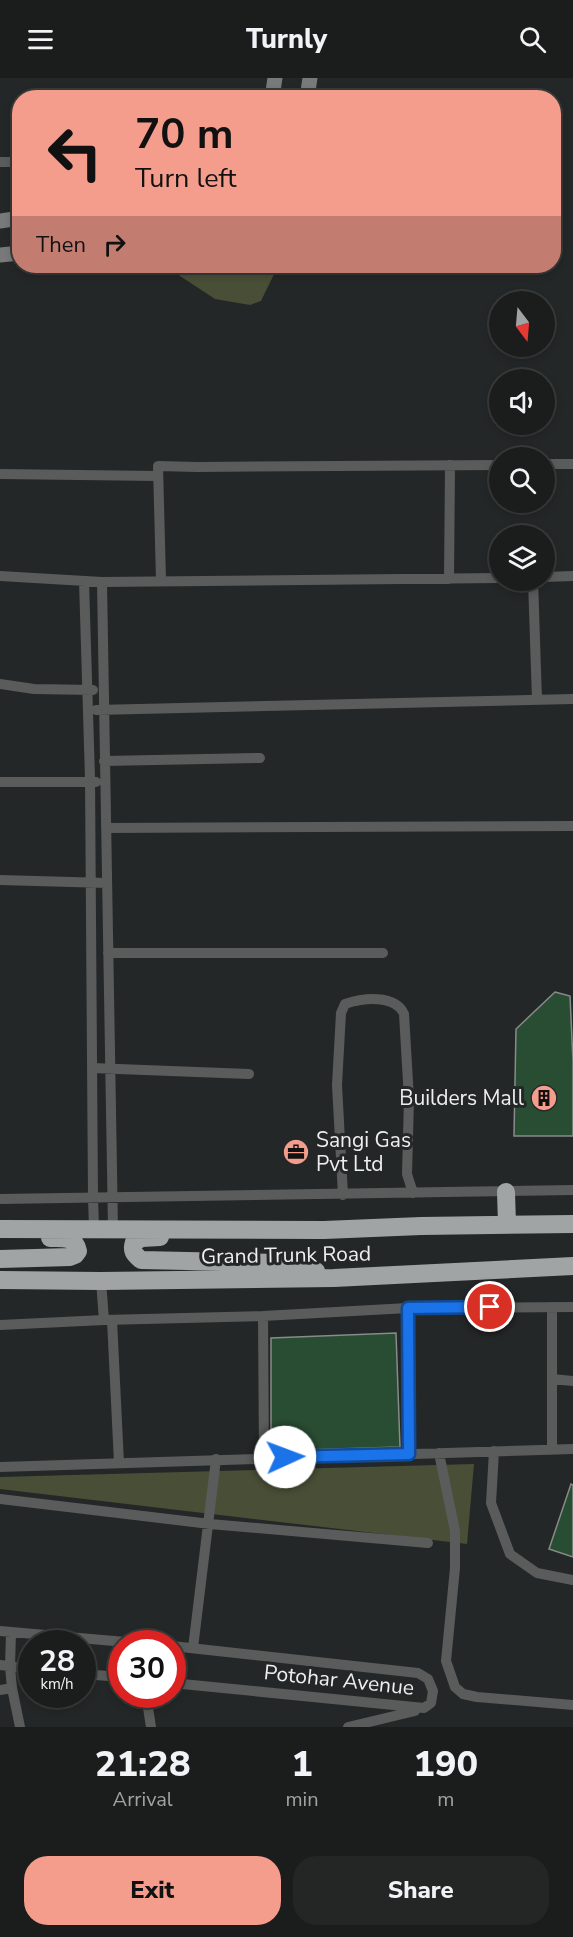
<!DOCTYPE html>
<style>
:root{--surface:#1b1d1d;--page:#242626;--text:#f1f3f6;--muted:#a0a2a4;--line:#393b3b;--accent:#f49d8c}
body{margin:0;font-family:"Nunito Sans",sans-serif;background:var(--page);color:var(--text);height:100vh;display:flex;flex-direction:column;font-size:22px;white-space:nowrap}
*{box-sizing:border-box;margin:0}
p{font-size:20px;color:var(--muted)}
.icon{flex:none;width:33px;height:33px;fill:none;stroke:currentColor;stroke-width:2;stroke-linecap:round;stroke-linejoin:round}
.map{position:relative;height:1649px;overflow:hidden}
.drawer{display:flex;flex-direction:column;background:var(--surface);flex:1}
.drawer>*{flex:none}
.banner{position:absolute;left:12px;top:12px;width:549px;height:183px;border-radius:24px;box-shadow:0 3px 9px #0003,0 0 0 2px var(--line);background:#f49d8c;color:#111;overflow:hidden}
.needle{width:39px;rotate:164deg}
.fabs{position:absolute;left:489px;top:213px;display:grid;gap:12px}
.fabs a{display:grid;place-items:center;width:66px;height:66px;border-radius:50%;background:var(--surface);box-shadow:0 3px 9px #0003,0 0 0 2px var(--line);font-size:30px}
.speed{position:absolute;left:18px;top:1552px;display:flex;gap:12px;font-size:30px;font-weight:700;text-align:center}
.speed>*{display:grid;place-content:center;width:78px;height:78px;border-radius:50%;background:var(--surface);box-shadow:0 3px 9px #0003,0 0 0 2px var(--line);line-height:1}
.speed small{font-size:15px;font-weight:400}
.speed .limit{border:9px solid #d22;background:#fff;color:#111}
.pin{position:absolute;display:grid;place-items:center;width:51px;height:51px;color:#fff;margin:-26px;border:3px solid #fff;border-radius:50%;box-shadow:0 2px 6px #0007}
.me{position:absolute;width:66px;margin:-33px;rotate:88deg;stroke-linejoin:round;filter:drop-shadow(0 0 4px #0008)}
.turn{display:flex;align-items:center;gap:21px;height:126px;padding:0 24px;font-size:27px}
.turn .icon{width:78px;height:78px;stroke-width:2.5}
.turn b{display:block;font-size:42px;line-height:51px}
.then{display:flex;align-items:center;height:57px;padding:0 24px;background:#0003;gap:12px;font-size:22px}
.eta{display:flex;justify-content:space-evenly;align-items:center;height:102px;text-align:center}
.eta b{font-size:36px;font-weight:800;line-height:42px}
.cta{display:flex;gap:12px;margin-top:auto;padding:12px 24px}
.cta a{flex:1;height:69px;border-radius:24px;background:var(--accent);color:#111;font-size:24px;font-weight:800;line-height:69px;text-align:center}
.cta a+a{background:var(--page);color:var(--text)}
header{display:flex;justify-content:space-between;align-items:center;height:78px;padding:0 24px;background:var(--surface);font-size:27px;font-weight:800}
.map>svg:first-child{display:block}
.green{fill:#484f36}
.building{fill:#294d33;stroke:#888b89;stroke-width:1.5}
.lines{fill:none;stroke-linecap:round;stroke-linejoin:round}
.street{stroke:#5a5c5c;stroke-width:10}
.secondary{stroke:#77797a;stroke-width:15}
.highway{stroke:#a1a4a5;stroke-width:18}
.route-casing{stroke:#114b97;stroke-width:15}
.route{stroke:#1a73e8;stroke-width:10}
.labels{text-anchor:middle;stroke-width:6;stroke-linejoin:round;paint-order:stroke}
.poi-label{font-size:21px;fill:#edefee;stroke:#242727;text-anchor:end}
.street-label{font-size:21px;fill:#edefee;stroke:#242727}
</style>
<header><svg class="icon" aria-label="menu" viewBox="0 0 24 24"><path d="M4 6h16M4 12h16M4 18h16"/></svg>Turnly<svg class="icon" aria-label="search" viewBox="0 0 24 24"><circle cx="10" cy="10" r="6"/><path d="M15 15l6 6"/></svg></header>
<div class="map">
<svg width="573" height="1649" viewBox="0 0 573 1649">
<rect width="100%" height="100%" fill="#242727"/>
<!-- green -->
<path class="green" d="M 159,188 L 278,188 L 261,223 L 250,227 L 215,221 L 177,196 L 159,191 Z
M 474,1386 L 467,1466 L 0,1411 L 0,1399 Z"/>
<!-- building -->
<path class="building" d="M 555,914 L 570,918 L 573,983 L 573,1058 L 514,1058 L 516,951 Z
M 396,1255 L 400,1369 L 271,1373 L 271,1260 Z
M 571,1406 L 573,1407 L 573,1479 L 549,1471 Z"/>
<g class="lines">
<!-- street -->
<path class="street" d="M 0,84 L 20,84
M 544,386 L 573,386
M 0,396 L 158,398
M 0,498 L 102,504 L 500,500
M 544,499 L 573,498
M 449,501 L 450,387
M 161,502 L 158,388 L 197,389 L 500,387
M 533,502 L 537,622
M 84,503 L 90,700 L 93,1120 L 94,1150
M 102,504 L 113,1150
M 0,606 L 34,611 L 93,612
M 96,632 L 573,621
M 104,683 L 260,680
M 0,704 L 96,704
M 106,750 L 573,748
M 0,802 L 107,805
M 108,875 L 383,875
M 92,990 L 249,996
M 343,1117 L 337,1007 L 341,935 L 345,926 C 363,920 395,916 404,936 L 409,1021 L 407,1096 L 413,1115
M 0,1121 L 573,1112
M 101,1203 L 104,1242
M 408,1230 L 409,1376
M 263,1238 L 264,1380
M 112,1242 L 119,1385
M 0,1247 L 104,1242 L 263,1238 L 408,1230 L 573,1229
M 552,1301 L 573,1303
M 552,1371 L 552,1229
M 494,1373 L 491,1425 L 510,1476 L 537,1495 L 573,1502
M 439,1375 L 455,1453 L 455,1490 L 446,1583 L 455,1609 L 463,1616 L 477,1619 L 573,1627
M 0,1389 L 573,1371
M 0,1421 L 210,1446 L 428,1465
M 0,1553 L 148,1566
M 172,1568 L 418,1595 L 428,1601 L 433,1613 L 431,1625 L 424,1630 L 172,1605
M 193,1570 L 216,1381
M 0,1587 L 32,1591
M 82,1596 L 122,1599
M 12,1610 L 20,1649
M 0,1612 L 12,1610 L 10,1589 L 11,1554
M 146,1617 L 151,1649
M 348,1649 L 415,1633"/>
<!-- secondary -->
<path class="secondary" d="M 272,20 L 275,0
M 307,20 L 310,0
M 0,143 L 20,140
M 0,177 L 20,175"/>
<!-- highway -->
<path class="highway" d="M 506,1114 L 507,1146
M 0,1151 L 324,1152 L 421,1148 L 573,1146
M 160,1159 L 142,1160 L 134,1164 C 131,1173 134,1176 141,1182 L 281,1185 L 316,1193
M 0,1181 L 70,1179 L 75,1177 L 78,1173 C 75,1158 62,1160 50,1160
M 0,1202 L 101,1203 L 334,1200 L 573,1188"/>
</g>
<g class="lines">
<!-- route casing -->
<g class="route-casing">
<path id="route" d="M 285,1379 L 409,1376 L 408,1230 L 490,1229"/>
</g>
<!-- route -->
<use href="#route" class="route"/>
</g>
<!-- icons -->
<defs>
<g id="building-disc" transform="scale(1.35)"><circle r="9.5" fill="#f49d8c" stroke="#242727"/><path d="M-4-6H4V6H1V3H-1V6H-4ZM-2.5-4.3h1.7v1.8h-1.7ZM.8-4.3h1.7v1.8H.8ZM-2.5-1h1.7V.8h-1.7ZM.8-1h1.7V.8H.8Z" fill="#111"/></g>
<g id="office-disc" transform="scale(1.35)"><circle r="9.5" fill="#f49d8c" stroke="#242727"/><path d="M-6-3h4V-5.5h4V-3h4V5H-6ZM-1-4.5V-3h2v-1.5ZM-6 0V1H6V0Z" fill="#111"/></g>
</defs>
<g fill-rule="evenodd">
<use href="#building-disc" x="544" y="1020"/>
<use href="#office-disc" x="296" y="1074"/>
</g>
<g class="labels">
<!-- poi labels -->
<g class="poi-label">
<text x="524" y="1027">Builders Mall</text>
<text x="316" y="1069" text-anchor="start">Sangi Gas<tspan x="316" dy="24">Pvt Ltd</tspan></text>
</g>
<!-- street labels -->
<g class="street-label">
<text transform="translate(286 1177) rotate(-1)" y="7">Grand Trunk Road</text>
<text transform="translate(339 1602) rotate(6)" y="7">Potohar Avenue</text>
</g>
</g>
</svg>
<div class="fabs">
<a><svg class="needle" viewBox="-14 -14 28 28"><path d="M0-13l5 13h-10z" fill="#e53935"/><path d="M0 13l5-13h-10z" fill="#a0a2a4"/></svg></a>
<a><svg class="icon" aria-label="sound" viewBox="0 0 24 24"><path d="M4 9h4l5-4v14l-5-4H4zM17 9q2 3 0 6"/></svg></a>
<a><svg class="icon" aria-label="search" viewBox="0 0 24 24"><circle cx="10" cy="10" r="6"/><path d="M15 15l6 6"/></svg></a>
<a><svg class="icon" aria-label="layers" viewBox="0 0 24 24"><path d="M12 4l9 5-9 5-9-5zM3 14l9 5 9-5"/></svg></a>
</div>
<div class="speed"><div>28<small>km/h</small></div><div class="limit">30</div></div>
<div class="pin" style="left:490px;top:1229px;background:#d93025"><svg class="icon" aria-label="arrive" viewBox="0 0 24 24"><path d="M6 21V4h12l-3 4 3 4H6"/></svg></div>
<svg class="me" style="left:285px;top:1379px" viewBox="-20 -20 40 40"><circle r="19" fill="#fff"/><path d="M0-13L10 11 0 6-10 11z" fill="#1a73e8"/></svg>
<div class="banner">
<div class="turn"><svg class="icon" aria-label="left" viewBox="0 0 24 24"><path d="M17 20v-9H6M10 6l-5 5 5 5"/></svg><div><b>70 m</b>Turn left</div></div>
<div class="then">Then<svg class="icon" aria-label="right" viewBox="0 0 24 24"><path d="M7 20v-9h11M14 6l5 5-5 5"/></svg></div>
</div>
</div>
<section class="drawer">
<div class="eta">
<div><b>21:28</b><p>Arrival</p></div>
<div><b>1</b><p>min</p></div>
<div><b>190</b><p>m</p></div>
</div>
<div class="cta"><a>Exit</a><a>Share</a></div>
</section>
